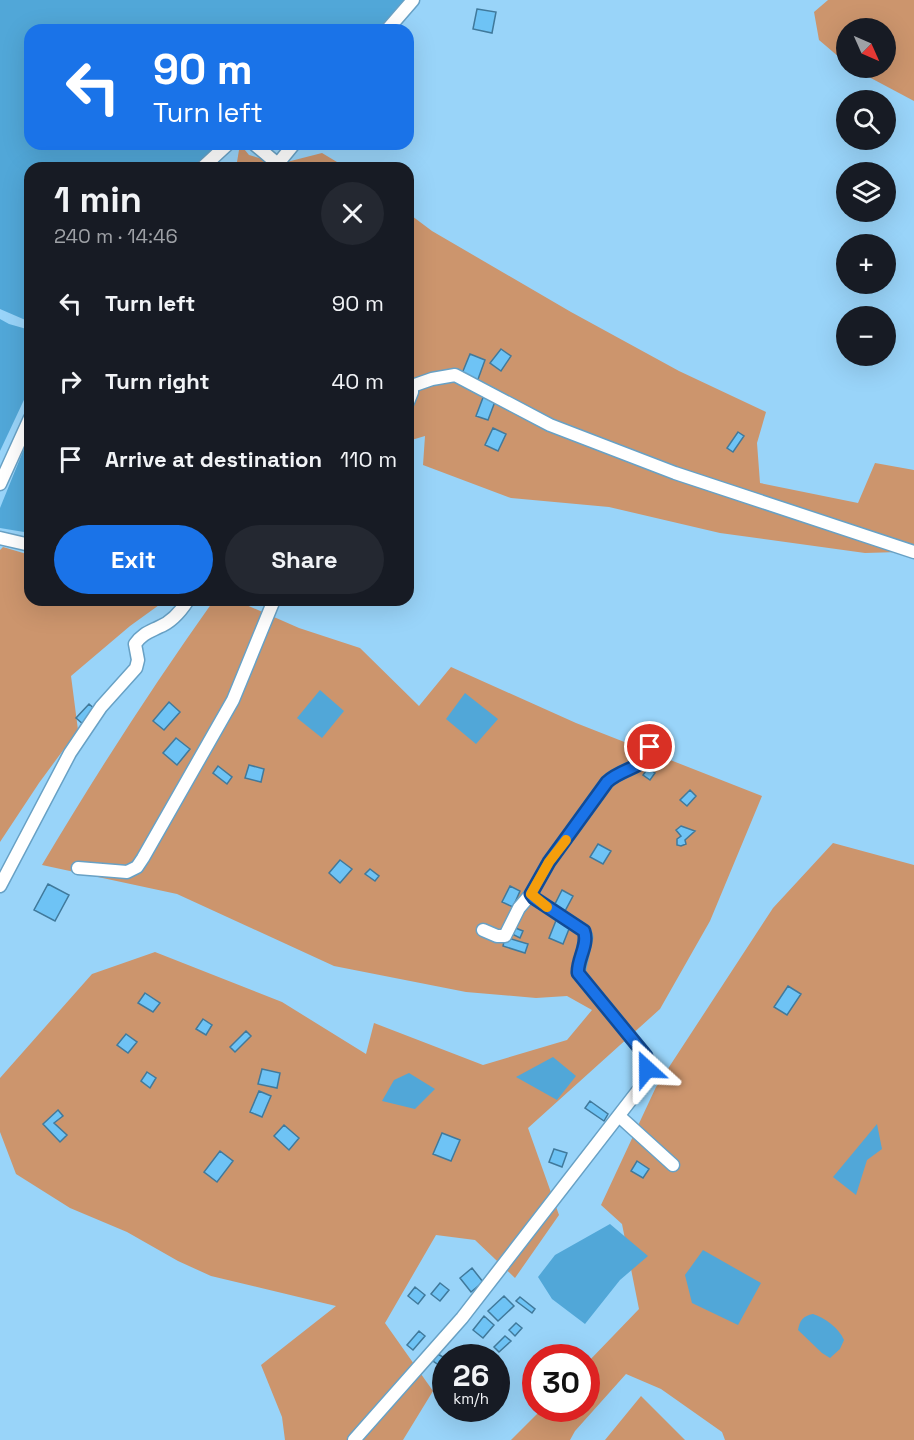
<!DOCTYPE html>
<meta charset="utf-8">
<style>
:root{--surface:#171b24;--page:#242831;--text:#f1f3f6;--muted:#9ea1a6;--accent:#1a73e8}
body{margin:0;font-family:"Space Grotesk",sans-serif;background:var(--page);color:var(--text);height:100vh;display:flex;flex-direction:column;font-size:22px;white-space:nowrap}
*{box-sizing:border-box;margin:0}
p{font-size:20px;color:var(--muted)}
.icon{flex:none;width:33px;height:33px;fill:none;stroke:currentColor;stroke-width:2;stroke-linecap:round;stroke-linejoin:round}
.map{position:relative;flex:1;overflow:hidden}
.panel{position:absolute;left:24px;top:162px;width:390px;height:444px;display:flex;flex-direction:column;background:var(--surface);border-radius:18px;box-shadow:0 6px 24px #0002}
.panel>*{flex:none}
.guide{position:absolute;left:24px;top:24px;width:390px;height:126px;border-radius:18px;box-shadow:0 6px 24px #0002;background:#1a73e8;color:#fff;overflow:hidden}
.needle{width:39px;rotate:135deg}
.buttons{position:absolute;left:836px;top:18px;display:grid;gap:12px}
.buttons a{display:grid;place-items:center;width:60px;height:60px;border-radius:50%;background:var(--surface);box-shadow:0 6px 24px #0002;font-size:30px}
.speed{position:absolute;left:432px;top:1344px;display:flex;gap:12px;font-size:30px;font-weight:700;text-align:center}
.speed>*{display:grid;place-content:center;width:78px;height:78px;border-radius:50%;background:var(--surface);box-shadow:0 6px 24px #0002;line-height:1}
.speed small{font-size:15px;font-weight:400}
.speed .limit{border:9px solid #d22;background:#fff;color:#111}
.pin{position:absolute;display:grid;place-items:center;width:51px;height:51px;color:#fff;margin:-26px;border:3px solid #fff;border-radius:50%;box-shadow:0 2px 6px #0007}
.me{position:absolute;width:66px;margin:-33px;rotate:336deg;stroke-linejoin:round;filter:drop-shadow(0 0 4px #0008)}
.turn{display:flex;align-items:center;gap:21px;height:126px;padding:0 30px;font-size:27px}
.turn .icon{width:78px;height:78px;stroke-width:2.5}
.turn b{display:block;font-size:42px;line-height:51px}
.round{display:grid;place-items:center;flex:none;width:63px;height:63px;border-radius:32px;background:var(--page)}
.summary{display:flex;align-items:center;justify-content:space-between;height:102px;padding:0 30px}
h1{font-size:36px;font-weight:800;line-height:45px}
.button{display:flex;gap:12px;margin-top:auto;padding:12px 30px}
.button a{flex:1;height:69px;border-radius:36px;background:var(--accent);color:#fff;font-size:24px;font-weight:800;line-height:69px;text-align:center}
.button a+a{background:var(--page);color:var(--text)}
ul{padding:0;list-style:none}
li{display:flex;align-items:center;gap:18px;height:78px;padding:0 30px}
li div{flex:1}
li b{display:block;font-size:22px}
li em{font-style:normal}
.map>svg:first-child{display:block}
.green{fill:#cc956d}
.water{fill:#51a7d8}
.building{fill:#6ec3f5;stroke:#40799b;stroke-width:1.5}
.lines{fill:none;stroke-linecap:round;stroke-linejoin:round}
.street-casing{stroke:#68a1c5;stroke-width:15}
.street{stroke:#fff;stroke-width:12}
.route-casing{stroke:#114b97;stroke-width:15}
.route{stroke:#1a73e8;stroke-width:10}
.slow{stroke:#f59e0b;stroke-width:10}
</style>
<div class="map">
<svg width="914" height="1440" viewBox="0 0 914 1440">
<rect width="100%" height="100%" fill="#99d4f9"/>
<!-- green -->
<path class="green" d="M 828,0 L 914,0 L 914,101 L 852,68 L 885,68 L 885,28 L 846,28 L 846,63 L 819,40 L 814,12 Z
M 240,144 L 249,155 L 279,164 L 322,153 L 347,168 L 236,168 Z
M 408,213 L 432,231 L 571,312 L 679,371 L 766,412 L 757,443 L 760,483 L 858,503 L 875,463 L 914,470 L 914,558 L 899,552 L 865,553 L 720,533 L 609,507 L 511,498 L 423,465 L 425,436 L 408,441 Z
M 3,547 L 30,555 L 30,600 L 166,600 L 130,626 L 71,676 L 78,730 L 39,783 L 0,842 L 0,550 Z
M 214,600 L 235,600 L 299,628 L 360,648 L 419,706 L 451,667 L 576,723 L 762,796 L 710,921 L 660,1009 L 528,1128 L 559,1215 L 515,1278 L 475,1240 L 436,1235 L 385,1323 L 433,1391 L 403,1440 L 285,1440 L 282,1417 L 261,1365 L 336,1306 L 211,1276 L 178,1261 L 127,1232 L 70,1208 L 16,1174 L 0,1132 L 0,1078 L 92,974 L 155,952 L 282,1002 L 366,1054 L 374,1023 L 483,1065 L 567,1040 L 592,1010 L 567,996 L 536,998 L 466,992 L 334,966 L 177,894 L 42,865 C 96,774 153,686 214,600 Z
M 833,843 L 914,865 L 914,1440 L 725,1440 L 722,1432 L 661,1389 L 626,1374 L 575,1431 L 570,1440 L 511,1440 L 542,1409 L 586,1408 L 587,1363 L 639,1309 L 622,1224 L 601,1205 L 656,1087 L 773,908 Z
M 641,1396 L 685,1440 L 605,1440 Z"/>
<!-- water -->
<path class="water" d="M 0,0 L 415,0 L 392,30 L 30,30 L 30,144 L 221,144 L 192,168 L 30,168 L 30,322 L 0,309 Z
M 0,319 L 9,324 L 30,330 L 30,387 L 0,451 Z
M 30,434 L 30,533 L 0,528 L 0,508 Z
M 320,690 L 344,711 L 322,738 L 297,718 Z
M 465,693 L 498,719 L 476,744 L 446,719 Z
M 553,1057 L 576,1076 L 557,1100 L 516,1077 Z
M 409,1073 L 435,1089 L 415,1109 L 382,1101 L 394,1080 Z
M 877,1124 L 882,1149 L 867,1160 L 856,1195 L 833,1177 Z
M 610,1224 L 648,1256 L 620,1280 L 585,1324 L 552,1299 L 538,1277 L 555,1255 Z
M 703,1250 L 761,1283 L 738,1325 L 692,1303 L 685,1275 Z
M 813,1314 C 825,1318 839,1328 844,1340 L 840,1349 L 830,1358 L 822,1353 L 798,1330 C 800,1320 803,1316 813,1314 Z"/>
<!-- building -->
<path class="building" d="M 477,9 L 496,12 L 492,33 L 473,29 Z
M 501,349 L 511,356 L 501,371 L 490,363 Z
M 470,354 L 485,360 L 477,382 L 461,376 Z
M 484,395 L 496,399 L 488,420 L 476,416 Z
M 493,428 L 506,434 L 498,451 L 485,445 Z
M 738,432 L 744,436 L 733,452 L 727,448 Z
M 169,702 L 180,712 L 164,730 L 153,721 Z
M 89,704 L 97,711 L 84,725 L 76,718 Z
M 176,738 L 190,749 L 177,765 L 163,753 Z
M 249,765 L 264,769 L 261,782 L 245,778 Z
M 218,766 L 232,777 L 227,784 L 213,773 Z
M 648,768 L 655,773 L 650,780 L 643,775 Z
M 690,790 L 696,796 L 687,806 L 680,800 Z
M 681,826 L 695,831 L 685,840 L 686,844 L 681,846 L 677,845 L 677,839 L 681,836 L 676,830 Z
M 598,844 L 611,851 L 603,864 L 590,857 Z
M 340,860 L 352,869 L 340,883 L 329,873 Z
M 370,869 L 379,876 L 375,881 L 365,874 Z
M 48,884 L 69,895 L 55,921 L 34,910 Z
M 510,886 L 520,891 L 513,907 L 502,902 Z
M 562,890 L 573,896 L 565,911 L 554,906 Z
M 557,918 L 571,924 L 563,944 L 549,938 Z
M 513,927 L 523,931 L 520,938 L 510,933 Z
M 505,937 L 528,944 L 525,953 L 503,946 Z
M 788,986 L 801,994 L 787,1015 L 774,1007 Z
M 145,993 L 160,1003 L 153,1012 L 138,1003 Z
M 203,1019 L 212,1025 L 206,1035 L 196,1029 Z
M 246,1031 L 251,1036 L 235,1052 L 230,1047 Z
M 126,1034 L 137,1042 L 128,1053 L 117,1045 Z
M 262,1069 L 280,1073 L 277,1088 L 258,1084 Z
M 147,1072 L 156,1078 L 150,1088 L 141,1081 Z
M 259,1091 L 271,1096 L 262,1117 L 250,1112 Z
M 590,1101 L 608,1114 L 604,1121 L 585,1108 Z
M 58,1110 L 63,1116 L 54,1123 L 67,1135 L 60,1142 L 43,1124 Z
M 284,1125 L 299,1138 L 289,1150 L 274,1136 Z
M 442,1133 L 460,1140 L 451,1161 L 433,1154 Z
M 554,1149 L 567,1153 L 562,1167 L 549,1162 Z
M 220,1151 L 233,1161 L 217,1182 L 204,1172 Z
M 637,1161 L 649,1169 L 643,1178 L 631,1171 Z
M 472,1268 L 483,1282 L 471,1292 L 460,1278 Z
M 440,1283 L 449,1290 L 440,1301 L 431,1294 Z
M 415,1287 L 425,1295 L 418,1304 L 408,1296 Z
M 504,1296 L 514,1306 L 498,1321 L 488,1311 Z
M 520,1297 L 535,1309 L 532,1313 L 516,1301 Z
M 484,1316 L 494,1325 L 483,1338 L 473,1330 Z
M 516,1323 L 522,1328 L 515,1336 L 509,1330 Z
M 419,1331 L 425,1336 L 413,1350 L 407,1345 Z
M 505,1336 L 511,1341 L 499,1352 L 494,1347 Z
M 438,1354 L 446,1359 L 446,1370 L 433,1361 Z"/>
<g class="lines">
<!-- street casing -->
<g class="street-casing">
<path id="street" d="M 387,30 L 413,0
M 254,144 L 273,160 L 277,168
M 276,166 L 294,144
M 202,168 L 228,144
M 408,382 L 412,386 L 412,392 L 408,402
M 412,386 L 432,379 L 455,375 L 550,425 L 675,473 L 914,552
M 0,484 L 30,418
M 0,538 L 30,545
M 78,868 L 127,872 L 137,867 L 143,858 L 233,700 L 274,600
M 0,886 L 70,753 L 101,707 L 136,668 L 138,660 L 135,644 C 142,634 149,632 159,627 C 172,622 181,611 188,600
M 483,930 L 497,936 L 505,936 L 519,908 L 531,894
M 619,1116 L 673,1165
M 354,1440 L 462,1318 L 640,1088 L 647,1069 L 646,1056 L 578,973 L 586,937 L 584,931 L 534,898 L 531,894 L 549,862 L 607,782 C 620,770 637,769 649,757 L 650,747 L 647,736"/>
</g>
<!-- street -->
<use href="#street" class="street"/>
</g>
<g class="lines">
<!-- route casing -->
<g class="route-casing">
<path id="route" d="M 647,1069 L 646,1056 L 578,973 C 577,959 589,945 584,931 L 534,898 L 531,894 L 549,862 L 607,782 C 620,770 637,769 649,757 L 650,747"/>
</g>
<!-- route -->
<use href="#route" class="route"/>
<!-- slow -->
<path class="slow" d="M 547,907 L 531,894 L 549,862 L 566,840"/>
</g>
</svg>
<div class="buttons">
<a><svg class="needle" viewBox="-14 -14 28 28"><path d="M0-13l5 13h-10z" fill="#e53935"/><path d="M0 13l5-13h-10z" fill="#9ea1a6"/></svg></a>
<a><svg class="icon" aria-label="search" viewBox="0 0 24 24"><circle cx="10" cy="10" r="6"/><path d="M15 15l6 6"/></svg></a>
<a><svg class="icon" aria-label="layers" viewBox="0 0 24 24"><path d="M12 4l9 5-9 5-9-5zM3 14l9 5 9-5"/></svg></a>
<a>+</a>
<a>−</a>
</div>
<div class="speed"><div>26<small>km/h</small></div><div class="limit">30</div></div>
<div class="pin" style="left:650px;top:747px;background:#d93025"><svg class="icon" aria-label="arrive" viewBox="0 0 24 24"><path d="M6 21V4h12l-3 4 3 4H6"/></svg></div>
<svg class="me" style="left:647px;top:1069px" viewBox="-20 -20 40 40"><path d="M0-17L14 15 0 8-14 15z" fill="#1a73e8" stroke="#fff" stroke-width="4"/></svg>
<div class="guide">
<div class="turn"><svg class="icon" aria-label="left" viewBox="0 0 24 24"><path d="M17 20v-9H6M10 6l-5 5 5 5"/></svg><div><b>90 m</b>Turn left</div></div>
</div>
<section class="panel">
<div class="summary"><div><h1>1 min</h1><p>240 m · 14:46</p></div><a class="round"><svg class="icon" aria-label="close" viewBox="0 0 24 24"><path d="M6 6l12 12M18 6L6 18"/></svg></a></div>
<ul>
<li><svg class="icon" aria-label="left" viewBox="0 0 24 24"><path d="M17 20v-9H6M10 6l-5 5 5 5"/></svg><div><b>Turn left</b></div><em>90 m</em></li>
<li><svg class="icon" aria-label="right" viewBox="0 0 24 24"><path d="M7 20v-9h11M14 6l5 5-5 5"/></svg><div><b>Turn right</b></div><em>40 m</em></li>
<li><svg class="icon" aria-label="arrive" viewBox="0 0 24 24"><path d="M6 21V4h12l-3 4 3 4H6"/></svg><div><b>Arrive at destination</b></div><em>110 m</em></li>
</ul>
<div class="button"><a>Exit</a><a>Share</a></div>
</section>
</div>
